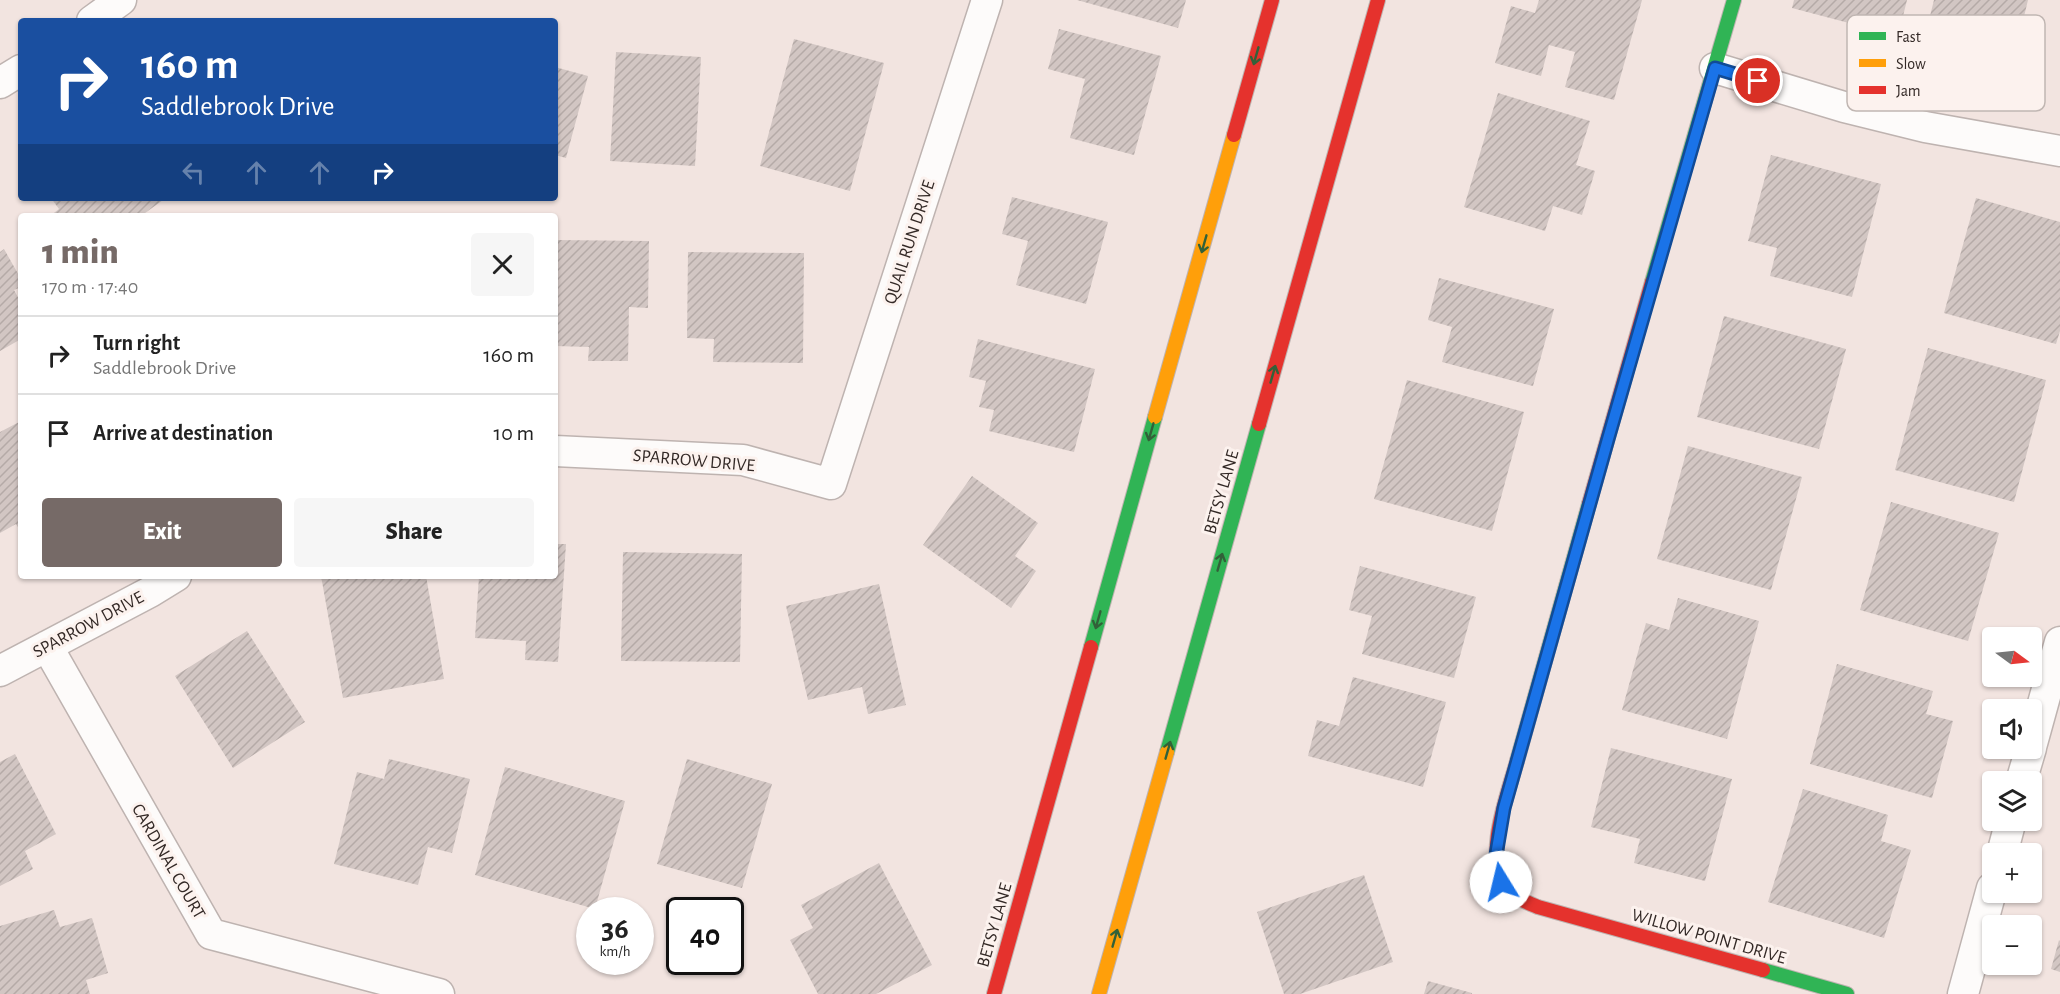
<!DOCTYPE html>
<meta charset="utf-8">
<style>
:root{--surface:#fff;--page:#f6f6f6;--text:#222;--muted:#767676;--line:#e0e0e0;--accent:#766a67}
body{margin:0;font-family:"Alegreya Sans",sans-serif;background:var(--page);color:var(--text);height:100vh;display:flex;flex-direction:column;font-size:22px;white-space:nowrap}
*{box-sizing:border-box;margin:0}
p{font-size:20px;color:var(--muted)}
.icon{flex:none;width:33px;height:33px;fill:none;stroke:currentColor;stroke-width:2;stroke-linecap:round;stroke-linejoin:round}
.map{position:relative;flex:1;overflow:hidden}
.details{position:absolute;left:18px;top:213px;width:540px;height:366px;display:flex;flex-direction:column;background:var(--surface);border-radius:6px;box-shadow:0 2px 4px #0004}
.details>*{flex:none}
.hud{position:absolute;left:18px;top:18px;width:540px;height:183px;border-radius:6px;box-shadow:0 2px 4px #0004;background:#1a4fa0;color:#fff;overflow:hidden}
.needle{width:39px;rotate:105deg}
.buttons{position:absolute;left:1982px;top:627px;display:grid;gap:12px}
.buttons a{display:grid;place-items:center;width:60px;height:60px;border-radius:6px;background:var(--surface);box-shadow:0 2px 4px #0004;font-size:30px}
.speed{position:absolute;left:576px;top:897px;display:flex;gap:12px;font-size:30px;font-weight:700;text-align:center}
.speed>*{display:grid;place-content:center;width:78px;height:78px;border-radius:50%;background:var(--surface);box-shadow:0 2px 4px #0004;line-height:1}
.speed small{font-size:15px;font-weight:400}
.speed .limit{border:3px solid #111;border-radius:9px;background:#fff;color:#111}
.pin{position:absolute;display:grid;place-items:center;width:51px;height:51px;color:#fff;margin:-26px;border:3px solid #fff;border-radius:50%;box-shadow:0 2px 6px #0007}
.me{position:absolute;width:66px;margin:-33px;rotate:351deg;stroke-linejoin:round;filter:drop-shadow(0 0 4px #0008)}
.turn{display:flex;align-items:center;gap:21px;height:126px;padding:0 24px;font-size:27px}
.turn .icon{width:78px;height:78px;stroke-width:2.5}
.turn b{display:block;font-size:42px;line-height:51px}
.lanes{display:flex;align-items:center;height:57px;padding:0 24px;background:#0003;justify-content:center;gap:30px;direction:ltr}
.lanes .off{opacity:.35}
.round{display:grid;place-items:center;flex:none;width:63px;height:63px;border-radius:6px;background:var(--page)}
.overview{display:flex;align-items:center;justify-content:space-between;height:102px;padding:0 24px}
h1{font-size:36px;font-weight:800;line-height:45px;color:var(--accent)}
.primary-button{display:flex;gap:12px;margin-top:auto;padding:12px 24px}
.primary-button a{flex:1;height:69px;border-radius:6px;background:var(--accent);color:#fff;font-size:24px;font-weight:800;line-height:69px;text-align:center}
.primary-button a+a{background:var(--page);color:var(--text)}
ul{padding:0;list-style:none}
li{display:flex;align-items:center;gap:18px;height:78px;padding:0 24px;border-top:2px solid var(--line)}
li div{flex:1}
li b{display:block;font-size:22px}
li em{font-style:normal}
.map>svg:first-child{display:block}
.building{fill:url(#building-hatch)}
.lines{fill:none;stroke-linecap:round;stroke-linejoin:round}
.street-casing{stroke:#beb3b0;stroke-width:33}
.fast-casing{stroke:#beb3b0;stroke-width:16}
.slow-casing{stroke:#beb3b0;stroke-width:16}
.jam-casing{stroke:#beb3b0;stroke-width:16}
.street{stroke:#fdfbfa;stroke-width:30}
.fast{stroke:#30b455;stroke-width:14}
.slow{stroke:#ff9f0a;stroke-width:14}
.jam{stroke:#e5322d;stroke-width:14}
.oneway{stroke:#326139}
.route-casing{stroke:#114b97;stroke-width:15}
.route{stroke:#1a73e8;stroke-width:10}
.labels{text-anchor:middle;stroke-width:6;stroke-linejoin:round;paint-order:stroke}
.street-label{font-size:18px;fill:#332926;stroke:#fcf2ee}
.key{fill:#fcf2ee;stroke:#c0b6b2;stroke-width:1.5}
.key-label{font-size:16px;fill:#332926}
</style>
<div class="map">
<svg width="2060" height="994" viewBox="0 0 2060 994">
<defs>
<pattern id="building-hatch" width="6" height="6" patternUnits="userSpaceOnUse" patternTransform="scale(1.5)"><rect width="6" height="6" fill="#d2c6c3"/><path d="M-1 1l2-2M0 6l6-6M5 7l2-2" fill="none" stroke="#b5aaa7"/></pattern>
</defs>
<rect width="100%" height="100%" fill="#f2e4e0"/>
<!-- building -->
<path class="building" d="M 1077,0 L 1186,0 L 1178,28 Z
M 1539,0 L 1642,0 L 1614,100 L 1565,87 L 1575,52 L 1549,45 L 1541,76 L 1495,63 L 1511,6 L 1535,13 Z
M 1794,0 L 1907,0 L 1898,36 L 1792,8 Z
M 1934,0 L 2028,0 L 2014,58 L 1925,36 Z
M 1059,29 L 1161,56 L 1134,155 L 1070,138 L 1085,79 L 1048,69 Z
M 794,39 L 884,63 L 850,191 L 760,166 Z
M 616,52 L 701,57 L 695,166 L 610,161 Z
M 555,67 L 588,76 L 566,158 L 555,155 Z
M 1498,93 L 1590,121 L 1576,165 L 1595,171 L 1582,215 L 1553,206 L 1545,231 L 1464,207 Z
M 1771,155 L 1881,184 L 1852,297 L 1770,276 L 1777,248 L 1748,241 Z
M 1012,197 L 1108,222 L 1086,304 L 1016,285 L 1028,241 L 1002,234 Z
M 51,198 L 161,198 L 163,200 L 141,216 L 50,216 L 59,209 Z
M 1976,198 L 2060,222 L 2060,331 L 2056,344 L 1944,313 Z
M 555,240 L 649,241 L 648,308 L 629,307 L 628,361 L 588,361 L 589,347 L 555,346 Z
M 4,249 L 21,279 L 21,287 L 14,290 L 21,303 L 21,339 L 0,351 L 0,252 Z
M 688,252 L 804,253 L 803,363 L 713,362 L 714,339 L 687,338 Z
M 1439,278 L 1554,309 L 1533,386 L 1442,362 L 1452,327 L 1428,320 Z
M 1724,316 L 1846,349 L 1819,449 L 1697,417 Z
M 978,339 L 1095,369 L 1074,452 L 989,431 L 994,410 L 979,407 L 986,381 L 969,377 Z
M 1928,348 L 2046,380 L 2014,502 L 1895,470 Z
M 1407,380 L 1524,412 L 1492,531 L 1374,499 Z
M 21,421 L 21,532 L 16,524 L 0,533 L 0,432 Z
M 1688,446 L 1802,477 L 1771,590 L 1657,559 Z
M 972,476 L 1038,523 L 1015,556 L 1036,571 L 1011,608 L 923,545 Z
M 1891,502 L 1999,533 L 1968,641 L 1860,610 Z
M 555,544 L 566,544 L 558,662 L 525,660 L 526,641 L 475,638 L 479,576 L 555,576 Z
M 623,552 L 742,554 L 740,662 L 621,661 Z
M 1360,566 L 1476,597 L 1454,678 L 1362,654 L 1372,616 L 1349,610 Z
M 321,576 L 426,576 L 444,679 L 343,698 Z
M 879,584 L 906,705 L 868,714 L 862,687 L 808,700 L 786,606 Z
M 1678,598 L 1759,621 L 1727,739 L 1622,710 L 1646,623 L 1669,630 Z
M 247,631 L 305,722 L 233,768 L 175,676 Z
M 1837,664 L 1933,691 L 1926,714 L 1953,721 L 1932,798 L 1810,764 Z
M 1353,677 L 1446,702 L 1423,787 L 1308,756 L 1317,720 L 1339,726 Z
M 1611,748 L 1732,779 L 1705,881 L 1634,863 L 1640,839 L 1591,827 Z
M 15,754 L 56,834 L 25,851 L 33,869 L 0,886 L 0,762 Z
M 389,759 L 470,779 L 452,853 L 428,847 L 418,885 L 334,864 L 357,772 L 384,779 Z
M 687,759 L 772,784 L 742,888 L 657,864 Z
M 505,767 L 625,801 L 595,909 L 475,875 Z
M 1803,789 L 1888,815 L 1881,841 L 1911,850 L 1884,938 L 1768,902 Z
M 879,863 L 932,965 L 876,994 L 818,994 L 790,940 L 813,928 L 801,905 Z
M 1364,875 L 1393,962 L 1300,994 L 1284,994 L 1257,912 Z
M 54,910 L 60,927 L 92,918 L 108,973 L 86,980 L 90,994 L 0,994 L 0,926 Z
M 2059,940 L 2060,941 L 2060,972 L 2051,969 Z
M 1428,981 L 1472,993 L 1472,994 L 1424,994 Z"/>
<g class="lines">
<!-- street casing -->
<g class="street-casing">
<path id="street" d="M 92,21 L 121,0
M 1715,68 L 1844,107 L 1925,127 L 2060,151
M 0,83 L 21,70
M 555,451 L 743,460 L 831,484 L 987,0
M 47,646 L 211,934 L 439,994
M 0,671 L 150,592 L 176,576
M 2031,747 L 2060,642
M 2021,782 L 2031,748
M 2002,854 L 2011,820
M 1963,994 L 1992,888"/>
</g>
<!-- fast casing -->
<g class="fast-casing">
<path id="fast" d="M 1652,282 L 1734,0
M 1091,647 L 1155,417
M 1167,752 L 1259,424
M 1517,761 L 1589,504
M 1763,970 L 1847,994"/>
</g>
<!-- slow casing -->
<g class="slow-casing">
<path id="slow" d="M 1155,417 L 1234,135
M 1099,994 L 1167,752"/>
</g>
<!-- jam casing -->
<g class="jam-casing">
<path id="jam" d="M 1234,135 L 1272,0
M 1259,424 L 1378,0
M 1589,504 L 1652,282
M 1517,761 C 1508,794 1483,857 1506,888 C 1515,898 1526,902 1538,907 L 1763,970
M 994,994 L 1091,647"/>
</g>
<!-- street -->
<use href="#street" class="street"/>
<!-- fast -->
<use href="#fast" class="fast"/>
<!-- slow -->
<use href="#slow" class="slow"/>
<!-- jam -->
<use href="#jam" class="jam"/>
</g>
<!-- one-way arrows -->
<defs><path id="oneway-shaft" d="M-6 0H5M1.5-3L5.5 0L1.5 3" fill="none" stroke-width="1.6" stroke-linecap="round" stroke-linejoin="round" transform="scale(1.5)"/></defs>
<g class="oneway">
<use href="#oneway-shaft" transform="translate(1256 56) rotate(106)"/>
<use href="#oneway-shaft" transform="translate(1204 244) rotate(106)"/>
<use href="#oneway-shaft" transform="translate(1273 374) rotate(-74)"/>
<use href="#oneway-shaft" transform="translate(1151 432) rotate(106)"/>
<use href="#oneway-shaft" transform="translate(1220 562) rotate(-74)"/>
<use href="#oneway-shaft" transform="translate(1098 620) rotate(106)"/>
<use href="#oneway-shaft" transform="translate(1168 750) rotate(-74)"/>
<use href="#oneway-shaft" transform="translate(1115 938) rotate(-74)"/>
</g>
<g class="lines">
<!-- route casing -->
<g class="route-casing">
<path id="route" d="M 1501,882 L 1495,861 L 1504,808 L 1608,439 L 1715,68 L 1758,81"/>
</g>
<!-- route -->
<use href="#route" class="route"/>
</g>
<g class="labels">
<!-- street labels -->
<g class="street-label">
<text transform="translate(909 242) rotate(-72)" y="6">QUAIL RUN DRIVE</text>
<text transform="translate(694 460) rotate(5)" y="6">SPARROW DRIVE</text>
<text transform="translate(1221 492) rotate(-74)" y="6">BETSY LANE</text>
<text transform="translate(88 624) rotate(-28)" y="6">SPARROW DRIVE</text>
<text transform="translate(169 861) rotate(60)" y="6">CARDINAL COURT</text>
<text transform="translate(994 925) rotate(-74)" y="6">BETSY LANE</text>
<text transform="translate(1709 936) rotate(16)" y="6">WILLOW POINT DRIVE</text>
</g>
</g>
<!-- legend -->
<rect x="1847" y="15" width="198" height="96" rx="9" class="key"/>
<rect x="1859" y="32" width="27" height="8" fill="#30b455"/>
<rect x="1859" y="59" width="27" height="8" fill="#ff9f0a"/>
<rect x="1859" y="86" width="27" height="8" fill="#e5322d"/>
<g class="key-label">
<text x="1896" y="42">Fast</text>
<text x="1896" y="69">Slow</text>
<text x="1896" y="96">Jam</text>
</g>
</svg>
<div class="buttons">
<a><svg class="needle" viewBox="-14 -14 28 28"><path d="M0-13l5 13h-10z" fill="#e53935"/><path d="M0 13l5-13h-10z" fill="#767676"/></svg></a>
<a><svg class="icon" aria-label="sound" viewBox="0 0 24 24"><path d="M4 9h4l5-4v14l-5-4H4zM17 9q2 3 0 6"/></svg></a>
<a><svg class="icon" aria-label="layers" viewBox="0 0 24 24"><path d="M12 4l9 5-9 5-9-5zM3 14l9 5 9-5"/></svg></a>
<a>+</a>
<a>−</a>
</div>
<div class="speed"><div>36<small>km/h</small></div><div class="limit">40</div></div>
<div class="pin" style="left:1758px;top:81px;background:#d93025"><svg class="icon" aria-label="arrive" viewBox="0 0 24 24"><path d="M6 21V4h12l-3 4 3 4H6"/></svg></div>
<svg class="me" style="left:1501px;top:882px" viewBox="-20 -20 40 40"><circle r="19" fill="#fff"/><path d="M0-13L10 11 0 6-10 11z" fill="#1a73e8"/></svg>
<div class="hud">
<div class="turn"><svg class="icon" aria-label="right" viewBox="0 0 24 24"><path d="M7 20v-9h11M14 6l5 5-5 5"/></svg><div><b>160 m</b>Saddlebrook Drive</div></div>
<div class="lanes"><svg class="icon off" aria-label="left" viewBox="0 0 24 24"><path d="M17 20v-9H6M10 6l-5 5 5 5"/></svg><svg class="icon off" aria-label="ahead" viewBox="0 0 24 24"><path d="M12 20V5M6 11l6-6 6 6"/></svg><svg class="icon off" aria-label="ahead" viewBox="0 0 24 24"><path d="M12 20V5M6 11l6-6 6 6"/></svg><svg class="icon" aria-label="right" viewBox="0 0 24 24"><path d="M7 20v-9h11M14 6l5 5-5 5"/></svg></div>
</div>
<section class="details">
<div class="overview"><div><h1>1 min</h1><p>170 m · 17:40</p></div><a class="round"><svg class="icon" aria-label="close" viewBox="0 0 24 24"><path d="M6 6l12 12M18 6L6 18"/></svg></a></div>
<ul>
<li><svg class="icon" aria-label="right" viewBox="0 0 24 24"><path d="M7 20v-9h11M14 6l5 5-5 5"/></svg><div><b>Turn right</b><p>Saddlebrook Drive</p></div><em>160 m</em></li>
<li><svg class="icon" aria-label="arrive" viewBox="0 0 24 24"><path d="M6 21V4h12l-3 4 3 4H6"/></svg><div><b>Arrive at destination</b></div><em>10 m</em></li>
</ul>
<div class="primary-button"><a>Exit</a><a>Share</a></div>
</section>
</div>
